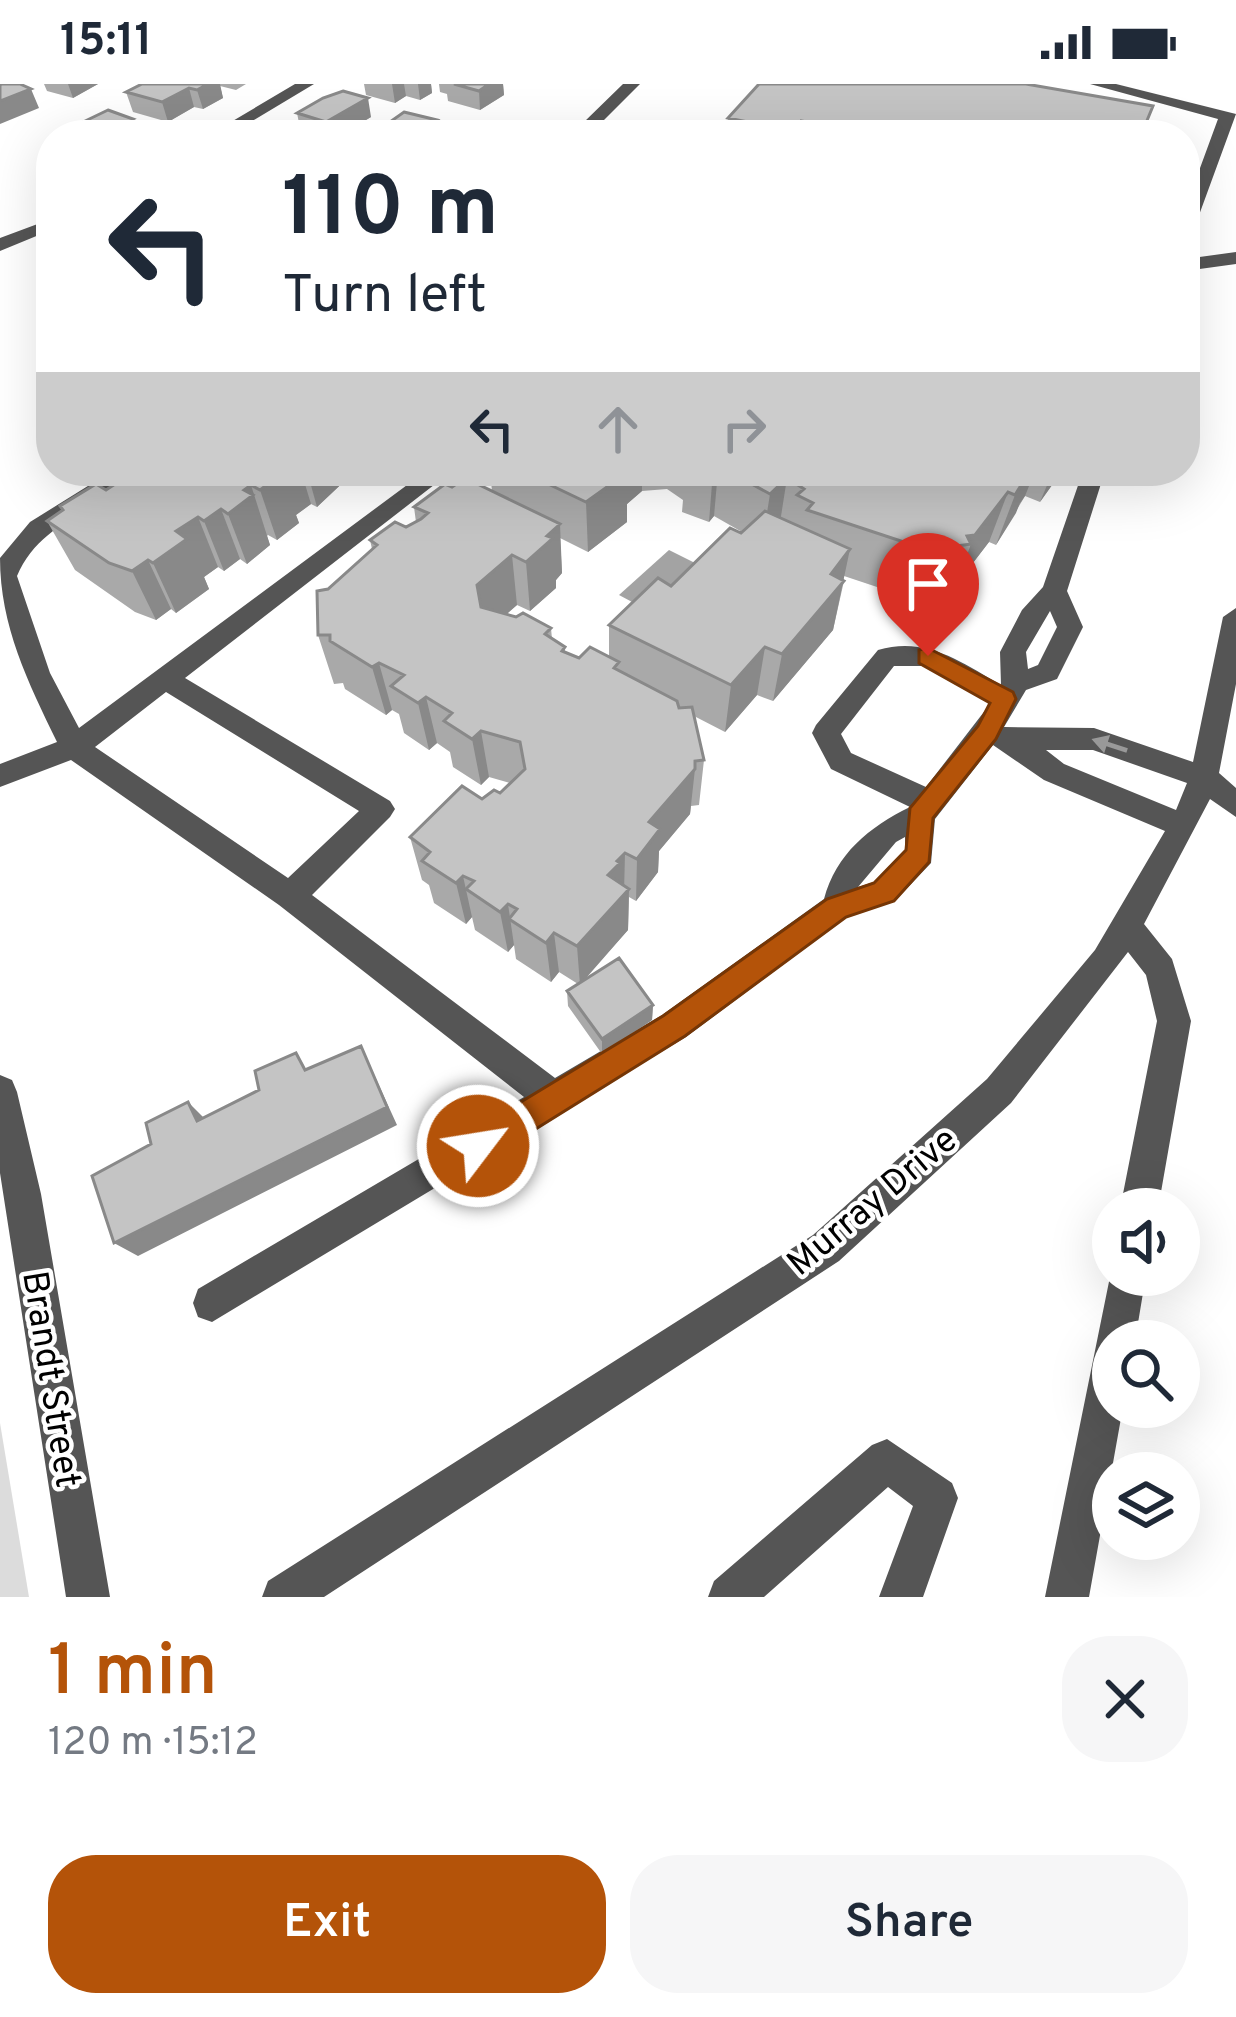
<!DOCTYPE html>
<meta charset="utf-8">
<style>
:root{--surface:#fff;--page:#f6f6f7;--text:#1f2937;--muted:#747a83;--accent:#b45309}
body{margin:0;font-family:Overpass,sans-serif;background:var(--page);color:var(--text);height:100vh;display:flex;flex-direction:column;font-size:45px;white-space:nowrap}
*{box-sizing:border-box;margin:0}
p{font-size:39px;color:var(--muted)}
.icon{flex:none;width:66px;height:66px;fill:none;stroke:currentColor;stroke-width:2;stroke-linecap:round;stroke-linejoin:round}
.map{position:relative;height:1513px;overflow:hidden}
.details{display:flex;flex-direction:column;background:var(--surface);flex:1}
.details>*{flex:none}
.top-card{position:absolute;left:36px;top:36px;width:1164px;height:366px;border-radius:48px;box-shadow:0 12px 48px #0002;background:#fff;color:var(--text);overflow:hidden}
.buttons{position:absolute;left:1092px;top:1104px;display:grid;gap:24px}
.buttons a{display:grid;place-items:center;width:108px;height:108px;border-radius:50%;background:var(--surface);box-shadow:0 12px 48px #0002;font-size:60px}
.pin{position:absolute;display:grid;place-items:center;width:102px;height:102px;color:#fff;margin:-123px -51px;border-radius:50% 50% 50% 0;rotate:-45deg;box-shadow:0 0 12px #0007}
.pin .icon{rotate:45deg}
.me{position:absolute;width:132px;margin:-66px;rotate:59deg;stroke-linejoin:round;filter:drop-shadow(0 0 9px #0008)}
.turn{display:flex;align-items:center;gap:42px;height:252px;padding:0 48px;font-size:54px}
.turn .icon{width:156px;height:156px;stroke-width:2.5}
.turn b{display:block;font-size:84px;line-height:102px}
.lanes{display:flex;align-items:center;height:114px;padding:0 48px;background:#0003;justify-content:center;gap:60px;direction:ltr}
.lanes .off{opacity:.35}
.round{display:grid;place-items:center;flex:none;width:126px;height:126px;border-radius:48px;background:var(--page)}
.overview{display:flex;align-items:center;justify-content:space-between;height:204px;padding:0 48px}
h1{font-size:72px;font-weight:600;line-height:90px;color:var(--accent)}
.primary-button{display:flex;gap:24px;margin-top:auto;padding:24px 48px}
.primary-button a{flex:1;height:138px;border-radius:48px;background:var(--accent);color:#fff;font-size:48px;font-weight:600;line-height:138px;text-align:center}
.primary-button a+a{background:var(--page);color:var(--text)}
.status{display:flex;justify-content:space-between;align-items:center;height:84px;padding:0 60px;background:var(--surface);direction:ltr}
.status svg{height:33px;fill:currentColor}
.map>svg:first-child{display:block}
.green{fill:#dcdcdc}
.water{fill:#a3a3a3}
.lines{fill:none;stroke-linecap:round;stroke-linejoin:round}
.minor{fill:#555;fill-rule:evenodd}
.wall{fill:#a9a9a9;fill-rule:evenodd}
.shaded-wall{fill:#898989}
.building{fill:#c4c4c4;stroke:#898989;stroke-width:3}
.oneway{fill:#999}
.route{fill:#b45309;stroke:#753606;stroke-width:3}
.labels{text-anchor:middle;stroke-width:9;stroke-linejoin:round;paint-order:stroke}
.near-street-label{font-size:36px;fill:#000;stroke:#fff}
</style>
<div class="status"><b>15:11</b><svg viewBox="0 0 49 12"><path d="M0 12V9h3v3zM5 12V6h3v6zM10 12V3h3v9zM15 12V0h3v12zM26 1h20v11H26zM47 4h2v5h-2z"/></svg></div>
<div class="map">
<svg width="1236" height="1513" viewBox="0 0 1236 1513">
<rect width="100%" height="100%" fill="#fff"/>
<!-- green -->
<path class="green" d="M 0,1339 L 29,1513 L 0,1513 Z"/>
<!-- water -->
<path class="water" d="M 669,466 L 697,480 L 649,527 L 619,511 Z"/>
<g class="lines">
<!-- minor -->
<path class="minor" d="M 295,0 L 314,0 L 229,51 L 209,51 Z
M 623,0 L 640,0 L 598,42 L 604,51 L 588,51 L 583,39 Z
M 1090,0 L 1116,0 L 1236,30 L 1191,153 L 1185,154 L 1185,125 L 1218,35 Z
M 51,135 L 51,146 L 0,167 L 0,154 Z
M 1236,168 L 1236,180 L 1185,187 L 1185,175 Z
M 112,387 L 139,387 C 102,428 41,435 17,492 L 50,589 L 79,644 L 426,387 L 452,387 L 185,594 L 390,717 L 395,725 L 390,733 L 312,811 L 555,994 L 662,931 L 824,815 C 836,770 869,743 910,723 L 831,685 L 812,649 L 816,641 L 878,566 C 926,552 961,578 1001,601 L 1000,568 L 1022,526 L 1043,503 L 1083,387 L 1105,387 L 1067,507 L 1083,543 L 1057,595 L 1026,606 L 1004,643 L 1094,644 L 1193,678 L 1223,533 L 1236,524 L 1236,600 L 1219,689 L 1236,704 L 1236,733 L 1210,715 L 1144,840 L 1172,875 L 1191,937 L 1158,1125 L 1120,1125 L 1157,937 L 1146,891 L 1128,868 L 1011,1019 L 839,1177 L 324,1513 L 262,1513 L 268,1497 L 813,1151 L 987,995 L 1095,866 L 1165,747 L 1044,696 L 993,661 L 935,735 L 931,779 L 895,817 L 847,833 L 686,953 L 212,1238 L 198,1233 L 193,1219 L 198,1205 L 524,1013 L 279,821 L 71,676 L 0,703 L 0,680 L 57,658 C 28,598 0,542 0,474 L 30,438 ZM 1050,527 L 1057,543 L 1038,581 L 1028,585 L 1026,568 ZM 894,582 L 924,582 L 990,620 L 926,703 L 851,669 L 841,650 ZM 166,608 L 359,727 L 288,794 L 95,663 ZM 1046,666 L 1093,666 L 1187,699 L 1176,726 L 1064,680 ZM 905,753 L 905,766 L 874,798 L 858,803 L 896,758 Z
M 0,991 L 12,996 L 17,1008 L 41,1110 L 110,1513 L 66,1513 L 0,1089 Z
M 1113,1178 L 1113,1191 L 1146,1191 L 1135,1257 L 1113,1257 L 1113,1323 L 1123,1323 L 1089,1513 L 1045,1513 Z
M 887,1355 L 952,1399 L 958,1414 L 923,1513 L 879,1513 L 913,1422 L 888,1403 L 764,1513 L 708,1513 L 714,1497 L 872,1361 Z"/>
</g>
<!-- wall -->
<path class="wall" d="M 44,0 L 98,0 L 73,14 L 47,7 Z
M 142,0 L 246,0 L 236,6 L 220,2 L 223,14 L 203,25 L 194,23 L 168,38 L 133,28 L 126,8 Z
M 364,0 L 431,0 L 432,9 L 420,16 L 406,12 L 395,19 L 366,11 Z
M 439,0 L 503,0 L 504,11 L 480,26 L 448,17 L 447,10 L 440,8 Z
M 297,29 L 371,33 L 341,51 L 309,51 L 301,49 Z
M 728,34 L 1142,51 L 727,51 Z
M 437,36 L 438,46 L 431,51 L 389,50 L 387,40 Z
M 127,387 L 371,387 L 361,394 L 352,390 L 317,423 L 311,420 L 296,431 L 299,439 L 277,456 L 268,451 L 267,452 L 270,461 L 247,480 L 240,475 L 224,487 L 218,483 L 204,493 L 209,505 L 176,529 L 171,525 L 156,536 L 135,528 L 75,486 L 47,437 L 62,427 L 60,422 L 106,406 L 124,394 L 122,390 Z
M 490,387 L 1062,387 L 1040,418 L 1025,412 L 996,461 L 989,458 L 956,501 L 953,510 L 898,517 L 895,509 L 844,492 L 843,496 L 844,497 L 833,546 L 773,617 L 757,611 L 725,648 L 694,632 L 704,676 L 699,721 L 691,722 L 690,730 L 659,767 L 658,788 L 636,817 L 629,813 L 628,846 L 583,896 L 653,921 L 652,936 L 602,970 L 568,922 L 567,907 L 578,900 L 559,888 L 551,898 L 516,875 L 514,861 L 508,868 L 475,846 L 472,833 L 466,840 L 434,819 L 429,801 L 422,796 L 410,753 L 482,715 L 500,709 L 510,699 L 489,693 L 481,701 L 453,683 L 450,668 L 437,659 L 429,666 L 404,649 L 399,630 L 392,626 L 386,631 L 345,605 L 343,599 L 334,600 L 318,551 L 328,505 L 372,465 L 370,456 L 416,438 L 414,423 L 452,403 L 492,407 ZM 667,405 L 683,416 L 682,428 L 709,438 L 714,432 L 742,448 L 671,502 L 609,541 L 609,573 L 579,574 L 565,568 L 565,563 L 552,555 L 551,544 L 506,530 L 517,521 L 530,527 L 556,504 L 556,496 L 562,489 L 560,454 L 588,468 L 627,438 L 627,420 L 642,407 Z"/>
<!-- shaded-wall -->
<path class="shaded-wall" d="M 68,0 L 98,0 L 73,14 Z
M 208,0 L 220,0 L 223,14 L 203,25 L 197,6 Z
M 392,0 L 404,0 L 406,12 L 395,19 Z
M 418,0 L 431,0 L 432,9 L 420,16 Z
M 489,0 L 503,0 L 504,11 L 480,26 L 479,7 Z
M 189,4 L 194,23 L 168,38 L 162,18 Z
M 31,5 L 39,24 L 0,40 L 0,17 Z
M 368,14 L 371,33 L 341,51 L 329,51 L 326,38 Z
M 133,35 L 139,51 L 101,51 Z
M 437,36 L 438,46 L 431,51 L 420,51 L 420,48 Z
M 801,37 L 799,51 L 792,51 L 793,47 Z
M 276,387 L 301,387 L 311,420 L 296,431 L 299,439 L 277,456 L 260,406 Z
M 307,387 L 351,387 L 352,390 L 317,423 Z
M 613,387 L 642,387 L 642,407 L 627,420 L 627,438 L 588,468 L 586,418 Z
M 713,387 L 718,387 L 714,432 L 709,438 Z
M 1030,387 L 1032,387 L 1016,429 L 996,461 L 1015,411 Z
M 1032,387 L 1035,387 L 1025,412 L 1018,422 Z
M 1053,387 L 1062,387 L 1040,418 Z
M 787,394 L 779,445 L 762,460 L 770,410 Z
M 251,401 L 270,461 L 247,480 L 228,430 L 244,406 Z
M 1008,408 L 989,458 L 956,501 L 971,460 L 967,452 Z
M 221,425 L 240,475 L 224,487 L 204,437 Z
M 198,433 L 218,483 L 204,493 L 209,505 L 176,529 L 153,479 L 176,447 Z
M 560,440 L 562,489 L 556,496 L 556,504 L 530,527 L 526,478 L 547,452 Z
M 850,465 L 833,546 L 773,617 L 782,570 L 831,490 Z
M 512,471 L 517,521 L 484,550 L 477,501 Z
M 148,476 L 171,525 L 156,536 L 132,487 Z
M 765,563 L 757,611 L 725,648 L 731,601 Z
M 379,579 L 392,626 L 386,631 L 372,583 Z
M 426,613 L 437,659 L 429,666 L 418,619 Z
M 481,647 L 489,693 L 481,701 L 472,655 Z
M 695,685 L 690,730 L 659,767 L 658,788 L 636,817 L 637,775 L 649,738 Z
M 625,769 L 624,809 L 629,805 L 628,846 L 580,901 L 577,862 L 608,791 L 617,777 Z
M 463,792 L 472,833 L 466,840 L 456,799 Z
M 508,820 L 514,861 L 508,868 L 500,828 Z
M 554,849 L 559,888 L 551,898 L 546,859 Z
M 653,921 L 652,936 L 602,970 L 602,955 Z
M 361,962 L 397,1041 L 138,1172 L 114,1159 Z
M 188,1018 L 207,1037 L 197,1037 Z"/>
<!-- building -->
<path class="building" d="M 2,0 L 20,0 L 31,5 L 0,17 L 0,1 Z
M 142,0 L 208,0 L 197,6 L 189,4 L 162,18 L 126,8 Z
M 454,0 L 489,0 L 479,7 Z
M 759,0 L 1026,0 L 1153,22 L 1141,51 L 873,51 L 801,37 L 793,47 L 728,34 Z
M 343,7 L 368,14 L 326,38 L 297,29 L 323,14 Z
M 108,26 L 133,35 L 101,51 L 56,51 Z
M 404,28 L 437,36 L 420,48 L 387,40 Z
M 273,42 L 304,51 L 259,51 Z
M 127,387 L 279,387 L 283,389 L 260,406 L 251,401 L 244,406 L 253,411 L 228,430 L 221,425 L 204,437 L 198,433 L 176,447 L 187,455 L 153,479 L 148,476 L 132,487 L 109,479 L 47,437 L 63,426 L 60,422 L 96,400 L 106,406 L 126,393 L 122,390 Z
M 521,387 L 626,387 L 628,388 L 586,418 Z
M 728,387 L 1030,387 L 1015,411 L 1008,408 L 975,451 L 967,452 L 971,460 L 913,468 L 910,460 L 807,426 L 813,419 L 797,411 L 804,405 L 787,394 L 770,410 Z
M 465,394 L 560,440 L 547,452 L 553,454 L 526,478 L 512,471 L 477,501 L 481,523 L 516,533 L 523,529 L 551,544 L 545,550 L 565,563 L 562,567 L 579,574 L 590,563 L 619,578 L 614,584 L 677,617 L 679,624 L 692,623 L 704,676 L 695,677 L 695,685 L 649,738 L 660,745 L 637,775 L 625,769 L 617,777 L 620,779 L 608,791 L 629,805 L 577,862 L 554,849 L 546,859 L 509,835 L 517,825 L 508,820 L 500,828 L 466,805 L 474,797 L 463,792 L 456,799 L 422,777 L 430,768 L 410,753 L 462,702 L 482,715 L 494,706 L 500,709 L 525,685 L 520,658 L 481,647 L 472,655 L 444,637 L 452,629 L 426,613 L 418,619 L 391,602 L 404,591 L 379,579 L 372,583 L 330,557 L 330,551 L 318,551 L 317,507 L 328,505 L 377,461 L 370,456 L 395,438 L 406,443 L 421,435 L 428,429 L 414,423 L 445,400 L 452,403 Z
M 765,427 L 850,465 L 831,490 L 844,497 L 782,570 L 765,563 L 731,601 L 609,541 L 658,494 L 671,502 L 730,444 L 741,449 Z
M 619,874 L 653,921 L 602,955 L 567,907 Z
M 361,962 L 387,1023 L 114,1159 L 92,1092 L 151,1060 L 146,1039 L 188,1018 L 197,1037 L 259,1006 L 255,987 L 296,969 L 305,986 Z"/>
<!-- one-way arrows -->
<defs><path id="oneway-solid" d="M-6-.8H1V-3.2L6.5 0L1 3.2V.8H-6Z" transform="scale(3)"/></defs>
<use class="oneway" href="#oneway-solid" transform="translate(1110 661) rotate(-162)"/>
<!-- route -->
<path class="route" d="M 928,564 L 1013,608 L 1016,615 L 996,655 L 933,734 L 929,778 L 894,817 L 846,833 L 685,952 L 489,1074 L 478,1079 L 466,1074 L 461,1062 L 466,1051 L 663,932 L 827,815 L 874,799 L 906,766 L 910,724 L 978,642 L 990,619 L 919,579 L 919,566 Z"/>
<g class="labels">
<!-- near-street labels -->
<g class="near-street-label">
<text transform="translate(871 1116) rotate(-40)" y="13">Murray Drive</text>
<text transform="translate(53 1295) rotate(81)" y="13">Brandt Street</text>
</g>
</g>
</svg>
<div class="buttons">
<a><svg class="icon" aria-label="sound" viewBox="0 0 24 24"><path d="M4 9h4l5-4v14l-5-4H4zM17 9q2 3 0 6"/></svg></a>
<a><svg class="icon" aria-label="search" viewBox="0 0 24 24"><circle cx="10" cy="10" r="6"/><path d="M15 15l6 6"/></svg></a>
<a><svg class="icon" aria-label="layers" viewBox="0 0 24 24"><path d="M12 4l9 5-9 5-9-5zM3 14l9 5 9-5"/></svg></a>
</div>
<div class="pin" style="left:928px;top:572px;background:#d93025"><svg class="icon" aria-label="arrive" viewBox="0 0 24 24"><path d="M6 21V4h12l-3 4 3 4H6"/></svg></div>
<svg class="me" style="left:478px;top:1062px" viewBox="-20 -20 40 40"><circle r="17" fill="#b45309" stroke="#fff" stroke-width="3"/><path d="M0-11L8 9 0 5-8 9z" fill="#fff"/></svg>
<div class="top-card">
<div class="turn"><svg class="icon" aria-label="left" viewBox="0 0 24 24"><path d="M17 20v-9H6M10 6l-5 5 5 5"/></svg><div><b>110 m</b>Turn left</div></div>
<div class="lanes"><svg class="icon" aria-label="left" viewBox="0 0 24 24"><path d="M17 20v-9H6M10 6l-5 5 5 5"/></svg><svg class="icon off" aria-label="ahead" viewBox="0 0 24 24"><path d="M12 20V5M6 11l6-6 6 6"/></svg><svg class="icon off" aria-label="right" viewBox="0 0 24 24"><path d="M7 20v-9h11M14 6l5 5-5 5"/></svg></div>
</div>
</div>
<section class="details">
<div class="overview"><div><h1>1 min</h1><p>120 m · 15:12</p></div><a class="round"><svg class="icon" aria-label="close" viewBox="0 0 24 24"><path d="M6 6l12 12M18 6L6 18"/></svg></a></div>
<div class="primary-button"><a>Exit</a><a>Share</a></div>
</section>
